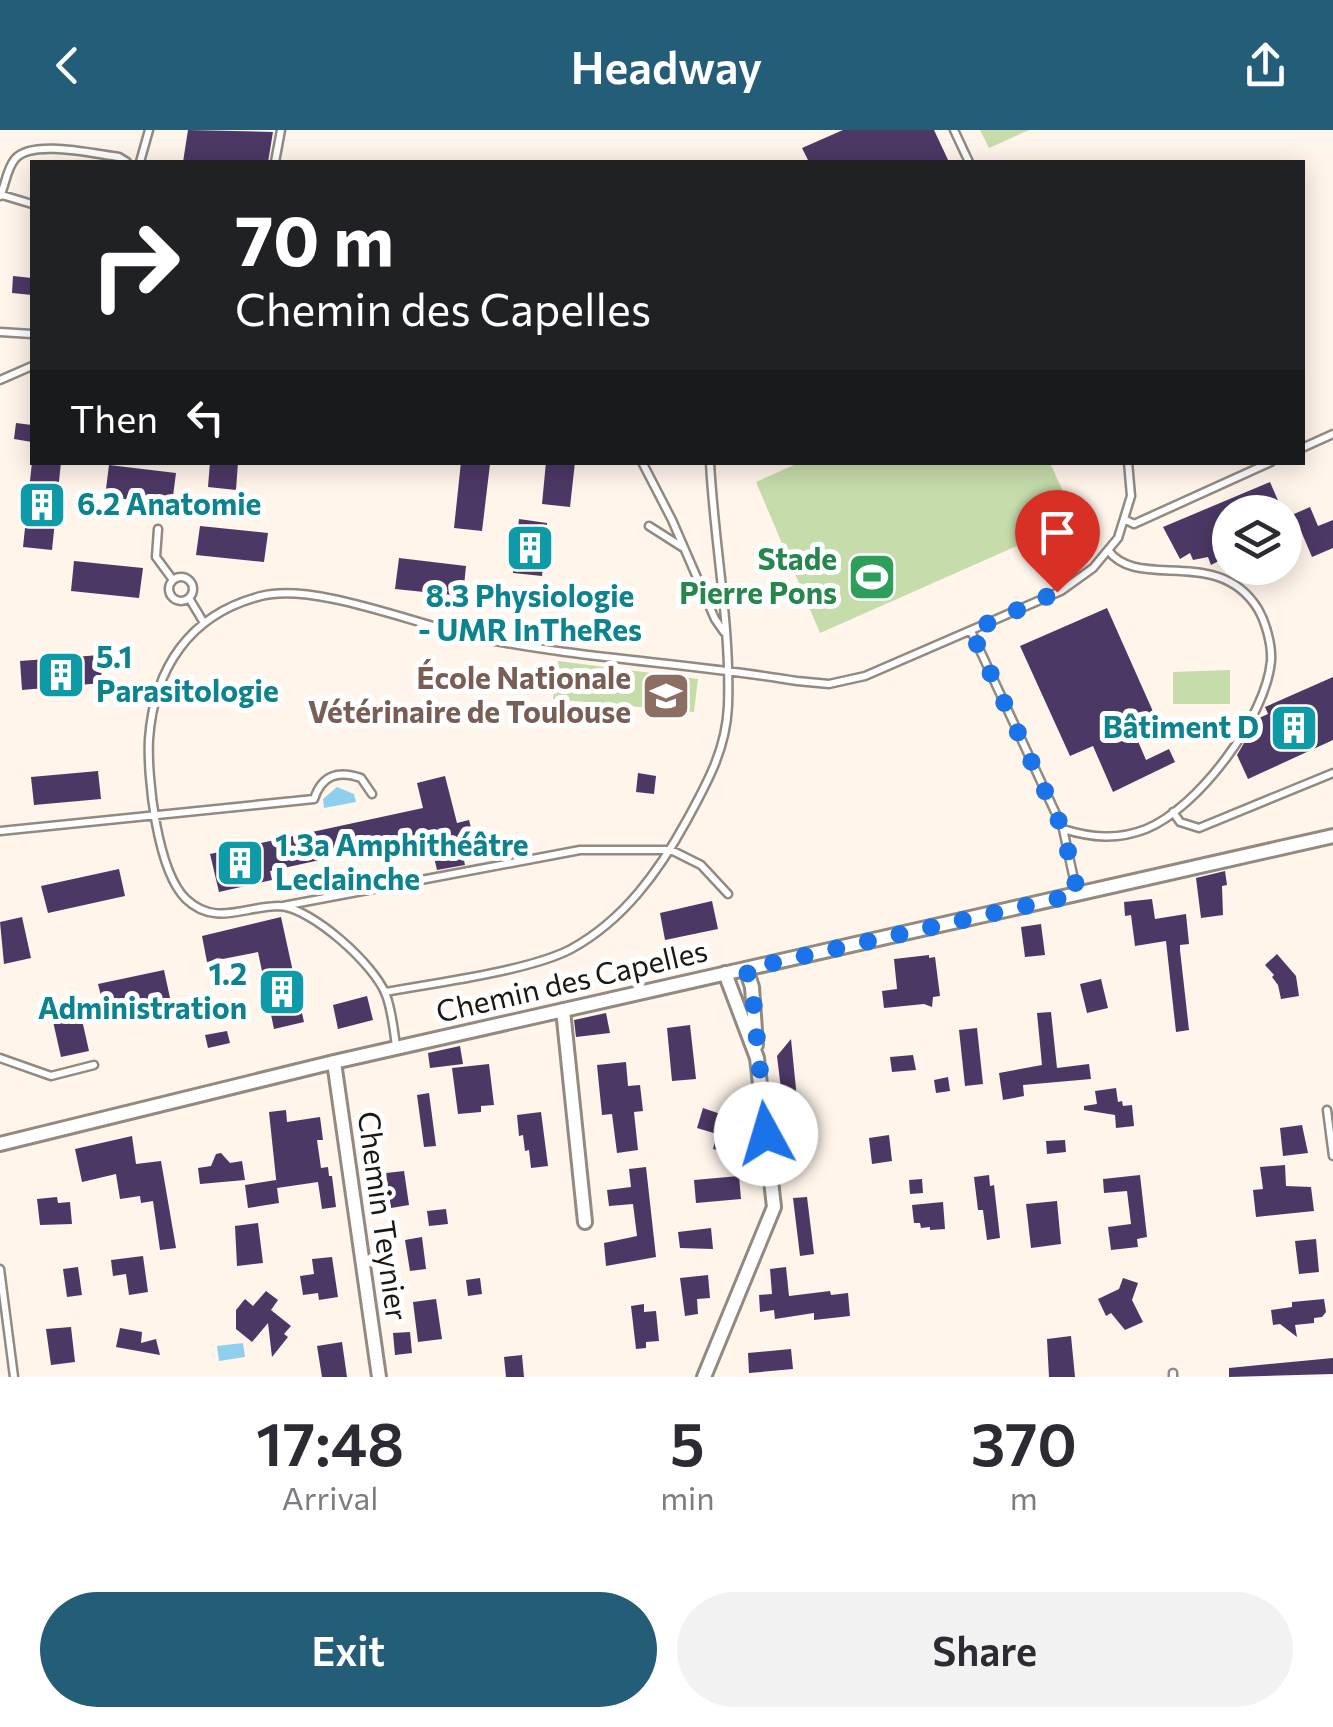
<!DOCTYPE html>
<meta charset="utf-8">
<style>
:root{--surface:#fff;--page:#f2f2f3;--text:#2b2b33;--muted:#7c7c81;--accent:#245d77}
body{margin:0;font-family:Commissioner,sans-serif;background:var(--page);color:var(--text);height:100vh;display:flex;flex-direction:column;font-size:38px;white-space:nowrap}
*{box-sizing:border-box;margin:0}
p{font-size:32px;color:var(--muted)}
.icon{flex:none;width:55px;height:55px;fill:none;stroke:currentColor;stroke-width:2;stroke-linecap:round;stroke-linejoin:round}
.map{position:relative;height:1247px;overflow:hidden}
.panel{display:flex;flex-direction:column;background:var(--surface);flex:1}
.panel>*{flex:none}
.top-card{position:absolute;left:30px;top:30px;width:1275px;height:305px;border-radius:0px;box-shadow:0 5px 25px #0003;background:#202124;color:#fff;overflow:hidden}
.buttons{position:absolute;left:1212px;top:365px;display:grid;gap:20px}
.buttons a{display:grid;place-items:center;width:90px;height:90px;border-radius:50%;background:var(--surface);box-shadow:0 5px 25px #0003;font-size:50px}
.pin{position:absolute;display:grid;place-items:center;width:85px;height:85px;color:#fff;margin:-102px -42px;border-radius:50% 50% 50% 0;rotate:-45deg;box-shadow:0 0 10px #0007}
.pin .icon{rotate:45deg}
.me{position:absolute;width:110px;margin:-55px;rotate:354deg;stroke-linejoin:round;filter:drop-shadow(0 0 8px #0008)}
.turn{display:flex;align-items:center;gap:35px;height:210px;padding:0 40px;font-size:45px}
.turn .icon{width:130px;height:130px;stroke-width:2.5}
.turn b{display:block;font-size:70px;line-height:85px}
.then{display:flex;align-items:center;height:95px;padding:0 40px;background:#0003;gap:20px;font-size:38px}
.eta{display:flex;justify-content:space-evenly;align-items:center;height:170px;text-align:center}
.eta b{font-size:60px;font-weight:600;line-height:70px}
.button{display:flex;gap:20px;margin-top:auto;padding:20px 40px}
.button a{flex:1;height:115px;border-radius:60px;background:var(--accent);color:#fff;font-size:40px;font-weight:600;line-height:115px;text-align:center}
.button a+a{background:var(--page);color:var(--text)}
header{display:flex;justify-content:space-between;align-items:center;height:130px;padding:0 40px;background:var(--accent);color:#fff;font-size:45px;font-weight:600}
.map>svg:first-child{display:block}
.green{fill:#c6dcab}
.water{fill:#8fcfee}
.building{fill:#4c3865}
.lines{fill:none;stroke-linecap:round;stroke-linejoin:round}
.service-casing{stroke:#928a80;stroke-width:11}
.minor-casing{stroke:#928a80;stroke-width:18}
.service{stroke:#fff;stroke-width:6}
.minor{stroke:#fff;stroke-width:12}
.route{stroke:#1a73e8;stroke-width:18;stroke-dasharray:0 32.4}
.labels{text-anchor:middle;stroke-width:10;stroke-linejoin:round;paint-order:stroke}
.culture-label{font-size:30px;font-weight:bold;fill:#0d838f;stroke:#fff;text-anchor:start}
.leisure-label{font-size:30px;font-weight:bold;fill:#27864d;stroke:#fff;text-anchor:end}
.education-label{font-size:30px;font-weight:bold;fill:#785e54;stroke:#fff;text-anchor:end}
.street-label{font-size:30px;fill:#1b1814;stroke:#fff}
</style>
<header><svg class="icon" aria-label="back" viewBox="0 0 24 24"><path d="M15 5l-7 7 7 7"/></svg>Headway<svg class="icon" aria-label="share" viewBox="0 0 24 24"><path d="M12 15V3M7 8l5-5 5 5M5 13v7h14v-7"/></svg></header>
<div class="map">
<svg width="1333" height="1247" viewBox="0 0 1333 1247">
<rect width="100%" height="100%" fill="#fff5eb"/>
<!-- green -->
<path class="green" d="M 980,0 L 1029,0 L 989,18 Z
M 801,332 L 1050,333 L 1076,390 L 820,503 L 756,352 Z
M 558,531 L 698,549 L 694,582 L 553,569 Z
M 1230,540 L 1230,574 L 1173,574 L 1173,542 Z"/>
<!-- water -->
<path class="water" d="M 337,657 L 354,664 L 356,672 L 324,678 L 323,669 Z
M 243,1213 L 245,1227 L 219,1231 L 217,1216 Z"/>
<!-- building -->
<path class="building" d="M 188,0 L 273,2 L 268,32 L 183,32 Z
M 843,0 L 934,0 L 949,32 L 809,32 L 802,18 Z
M 13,146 L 32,148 L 32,165 L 12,163 Z
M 16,293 L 32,295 L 32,312 L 14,309 Z
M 32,332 L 61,332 L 52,420 L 23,417 Z
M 210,332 L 238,332 L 236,360 L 208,357 Z
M 461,332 L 490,334 L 482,401 L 454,398 Z
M 546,332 L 575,332 L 570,377 L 542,374 Z
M 109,335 L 176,343 L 172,374 L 105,367 Z
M 1270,352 L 1283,382 L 1230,382 L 1230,425 L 1211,435 L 1208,427 L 1193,430 L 1190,423 L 1180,429 L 1163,397 Z
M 1310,377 L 1318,396 L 1333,390 L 1333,418 L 1312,427 L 1301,401 L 1285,408 L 1285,388 Z
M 519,389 L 547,393 L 542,446 L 513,443 Z
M 200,396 L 268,403 L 264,432 L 196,425 Z
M 399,428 L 466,436 L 463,466 L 395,459 Z
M 74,431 L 143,438 L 139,468 L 71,461 Z
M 1107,478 L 1155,586 L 1132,597 L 1146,630 L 1169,619 L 1175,632 L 1113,662 L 1093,616 L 1070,626 L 1020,516 Z
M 100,525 L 102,553 L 22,560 L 20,531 Z
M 1333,547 L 1333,610 L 1248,649 L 1237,625 L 1253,598 L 1258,596 L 1259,588 L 1268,584 L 1265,577 Z
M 98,641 L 101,669 L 34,675 L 31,647 Z
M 638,643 L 656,646 L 654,664 L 636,662 Z
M 445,646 L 457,693 L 469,690 L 475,713 L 461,717 L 465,735 L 437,740 L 429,706 L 270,741 L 272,750 L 219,762 L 210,724 L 423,678 L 417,653 Z
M 119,739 L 125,766 L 48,783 L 41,756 Z
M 1225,741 L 1227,755 L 1222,756 L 1223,785 L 1201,788 L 1196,748 Z
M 1152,769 L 1155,789 L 1186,784 L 1189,814 L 1180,815 L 1180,820 L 1189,900 L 1176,902 L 1166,811 L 1135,816 L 1131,785 L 1125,786 L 1124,772 Z
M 712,771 L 718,799 L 665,810 L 660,783 Z
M 22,787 L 31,828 L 4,834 L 0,792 Z
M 281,787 L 304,892 L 274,899 L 258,822 L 207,832 L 202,806 Z
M 1041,794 L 1045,825 L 1025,827 L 1021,797 Z
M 1277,824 L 1296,846 L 1299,866 L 1281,869 L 1278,855 L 1272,847 L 1274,845 L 1265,835 Z
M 929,825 L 929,828 L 935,827 L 940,866 L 933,867 L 932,877 L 924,874 L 884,878 L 882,861 L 897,859 L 894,829 Z
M 164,840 L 170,868 L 105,882 L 98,854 Z
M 1101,849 L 1108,878 L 1087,883 L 1080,854 Z
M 367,866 L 373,890 L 338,899 L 333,875 Z
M 80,881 L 89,921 L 61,927 L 52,887 Z
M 1051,882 L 1057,938 L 1089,934 L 1091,949 L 1023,955 L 1024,966 L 1003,970 L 999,943 L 1042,935 L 1037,883 Z
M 606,883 L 610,903 L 576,907 L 574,890 Z
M 690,895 L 696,949 L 672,951 L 667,898 Z
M 977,898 L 983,954 L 965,956 L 959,900 Z
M 227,901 L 230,913 L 208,918 L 205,905 Z
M 791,909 L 797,969 L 784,984 L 777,926 Z
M 460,916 L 463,934 L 430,938 L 428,923 Z
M 913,925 L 916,940 L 892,942 L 890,927 Z
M 626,932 L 628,956 L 640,955 L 643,981 L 634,982 L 638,1020 L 617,1023 L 612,984 L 602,985 L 597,935 Z
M 489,934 L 494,975 L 481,976 L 481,982 L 458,984 L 452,938 Z
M 948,947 L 950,961 L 936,963 L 934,950 Z
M 1116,958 L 1118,972 L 1122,971 L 1123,976 L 1132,975 L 1134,996 L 1116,998 L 1115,985 L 1084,980 L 1084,976 L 1097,974 L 1095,961 Z
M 429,963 L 436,1016 L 424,1017 L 417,965 Z
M 703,978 L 738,990 L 732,1024 L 713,1019 L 717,1004 L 697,998 Z
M 286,980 L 287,992 L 320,987 L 323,1010 L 317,1010 L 321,1038 L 328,1037 L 329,1046 L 332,1046 L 336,1077 L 322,1079 L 318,1052 L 277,1058 L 269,982 Z
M 541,982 L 548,1036 L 531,1038 L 529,1020 L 525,1021 L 523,1005 L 519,1006 L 517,985 Z
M 1302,995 L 1308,1023 L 1283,1026 L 1280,998 Z
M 889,1005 L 892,1031 L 872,1034 L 869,1008 Z
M 132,1006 L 136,1034 L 161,1031 L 176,1118 L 160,1120 L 153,1071 L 141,1073 L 140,1066 L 120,1069 L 116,1044 L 82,1052 L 75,1019 Z
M 1065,1010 L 1066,1022 L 1047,1024 L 1046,1011 Z
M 221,1023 L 230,1033 L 242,1031 L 245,1050 L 200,1054 L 198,1038 L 211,1036 L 216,1024 Z
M 1285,1035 L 1286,1056 L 1311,1057 L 1314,1081 L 1256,1087 L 1253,1060 L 1263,1059 L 1260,1037 Z
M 646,1037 L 656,1127 L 606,1136 L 604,1113 L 637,1106 L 633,1074 L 609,1076 L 607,1060 L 631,1057 L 629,1039 Z
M 404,1041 L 409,1075 L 391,1078 L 386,1043 Z
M 989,1045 L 990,1056 L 994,1055 L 1000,1108 L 987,1110 L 983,1080 L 978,1080 L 974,1047 Z
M 1140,1045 L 1147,1107 L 1137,1109 L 1138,1117 L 1111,1120 L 1108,1097 L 1131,1094 L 1127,1061 L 1104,1063 L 1103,1049 Z
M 739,1046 L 741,1069 L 696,1073 L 694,1050 Z
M 922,1049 L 923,1063 L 910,1064 L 909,1050 Z
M 276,1050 L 279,1073 L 248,1078 L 245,1055 Z
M 57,1067 L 58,1073 L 70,1072 L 72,1094 L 40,1095 L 37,1069 Z
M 807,1067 L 814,1124 L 800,1126 L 793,1068 Z
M 1057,1071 L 1061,1114 L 1031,1118 L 1026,1074 Z
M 943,1072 L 945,1099 L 930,1100 L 930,1097 L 921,1098 L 920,1093 L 914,1093 L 912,1075 Z
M 446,1079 L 448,1094 L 429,1096 L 427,1081 Z
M 258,1093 L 263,1133 L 237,1136 L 235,1096 Z
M 711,1098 L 713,1119 L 680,1118 L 678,1102 Z
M 422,1107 L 426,1139 L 410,1141 L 405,1110 Z
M 1316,1109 L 1319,1142 L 1299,1144 L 1295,1111 Z
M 143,1126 L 148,1162 L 129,1165 L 126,1144 L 113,1146 L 111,1130 Z
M 332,1127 L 338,1167 L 319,1170 L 318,1163 L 303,1165 L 300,1146 L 314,1144 L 312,1129 Z
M 78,1137 L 82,1165 L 67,1167 L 63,1139 Z
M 786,1137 L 789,1166 L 830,1161 L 831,1165 L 848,1163 L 850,1186 L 814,1190 L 814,1183 L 775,1189 L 774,1180 L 760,1182 L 759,1165 L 772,1164 L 770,1139 Z
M 708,1145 L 710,1168 L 697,1169 L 698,1184 L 685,1186 L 680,1148 Z
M 480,1148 L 482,1164 L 468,1166 L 466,1150 Z
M 1123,1148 L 1138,1153 L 1132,1170 L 1143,1192 L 1125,1200 L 1111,1183 L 1106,1186 L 1098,1169 L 1119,1159 Z
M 266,1161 L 278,1170 L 271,1180 L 291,1196 L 284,1204 L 288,1207 L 272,1227 L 268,1193 L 252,1212 L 236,1199 L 236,1180 L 245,1169 L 253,1176 Z
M 436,1169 L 442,1209 L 418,1212 L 413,1172 Z
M 1324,1169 L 1326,1182 L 1322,1187 L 1314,1188 L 1314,1193 L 1295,1195 L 1297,1207 L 1280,1194 L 1273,1195 L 1271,1180 L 1292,1177 L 1292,1172 Z
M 644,1174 L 644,1182 L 656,1181 L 659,1211 L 646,1212 L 646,1218 L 636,1219 L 631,1176 Z
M 71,1197 L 75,1232 L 51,1235 L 46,1199 Z
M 120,1198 L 142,1202 L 141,1213 L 156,1209 L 160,1225 L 116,1217 Z
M 410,1202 L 412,1223 L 395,1225 L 393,1203 Z
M 1071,1206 L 1075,1247 L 1049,1247 L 1047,1209 Z
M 342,1212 L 347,1247 L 322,1247 L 317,1216 Z
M 791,1219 L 793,1239 L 749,1243 L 748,1223 Z
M 522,1225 L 524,1247 L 506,1247 L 504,1227 Z
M 1333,1228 L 1333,1244 L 1229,1247 L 1229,1238 Z"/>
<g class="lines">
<!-- service casing -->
<g class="service-casing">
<path id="service" d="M 954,0 L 969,32
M 140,32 L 149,0
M 275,32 L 281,0
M 2,65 L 32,74
M 0,66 C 6,54 6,40 15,29 C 32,9 94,24 119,27 L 127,32
M 0,202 L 32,204
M 0,250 L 32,236
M 1302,318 L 1333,304
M 642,332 L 672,390 L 715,489 L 724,502
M 1124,389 L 1134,394 L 1271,332
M 649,396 L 682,417
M 158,399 L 156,427 L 173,450
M169 459a12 12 0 1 1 24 0a12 12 0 1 1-24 0Z
M 189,468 L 204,493
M 971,501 L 1063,699 L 1077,763
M 1173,682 L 1180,692 L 1199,698 L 1333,643
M 1063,699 C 1092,708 1118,710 1146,699 C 1198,678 1266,587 1271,531 C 1272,515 1266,493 1258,479 C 1218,414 1138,462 1108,420
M 0,701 L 314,669 C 322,645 338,640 361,648 L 372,664
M 283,776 L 580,720 L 671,720 L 701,735 L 728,764
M 385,862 C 435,853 529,841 571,819 C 624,790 659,741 687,690 C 707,653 726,620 728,576 C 731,495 714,413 710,332
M 396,917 C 394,900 392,881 386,865 C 375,835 311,777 279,776 C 245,776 215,797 186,769 C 157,741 147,647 149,609 C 154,538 190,484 261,466 C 315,452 417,495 475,507 C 581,529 690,533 797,551 L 829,554 L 865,546 L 1061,461 L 1093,438 L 1118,408 L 1131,366 L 1128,332
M 0,928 L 51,946 L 94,935
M 1327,980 L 1333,1026
M 0,1139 L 14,1247
M 1173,1243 L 1173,1247"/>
</g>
<!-- minor casing -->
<g class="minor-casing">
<path id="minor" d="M 746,839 L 752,857 L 756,915
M 563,880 L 585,1092
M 334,932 L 379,1247
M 0,1014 L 334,932 L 1333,706
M 704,1247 L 774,1077 L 757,928 L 725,843"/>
</g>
<!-- service -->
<use href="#service" class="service"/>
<!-- minor -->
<use href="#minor" class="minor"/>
</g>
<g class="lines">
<!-- route -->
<path class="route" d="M 766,1004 L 752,857 L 746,839 L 1078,764 L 1063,700 L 971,501 L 1057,462"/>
</g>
<!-- icons -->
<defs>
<g id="building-square" transform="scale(2.5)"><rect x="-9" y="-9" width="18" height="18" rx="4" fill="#0f9aa8" stroke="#fff"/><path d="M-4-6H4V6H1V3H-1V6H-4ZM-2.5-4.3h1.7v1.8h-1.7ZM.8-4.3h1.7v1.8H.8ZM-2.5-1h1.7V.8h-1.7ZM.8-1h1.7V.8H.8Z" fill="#fff"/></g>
<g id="stadium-square" transform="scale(2.5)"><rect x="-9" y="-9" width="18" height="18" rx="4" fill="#2e9e5b" stroke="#fff"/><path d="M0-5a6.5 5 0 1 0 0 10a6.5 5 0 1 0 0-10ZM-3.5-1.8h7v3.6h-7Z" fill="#fff"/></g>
<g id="university-square" transform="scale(2.5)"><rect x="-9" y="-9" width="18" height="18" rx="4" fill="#8d6e63" stroke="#fff"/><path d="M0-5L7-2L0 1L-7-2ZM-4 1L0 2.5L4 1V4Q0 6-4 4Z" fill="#fff"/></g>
</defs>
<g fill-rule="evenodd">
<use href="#building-square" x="42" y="375"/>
<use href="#building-square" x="530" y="418"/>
<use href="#stadium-square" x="872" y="447"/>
<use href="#building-square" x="61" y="545"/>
<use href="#university-square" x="666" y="566"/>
<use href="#building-square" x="1294" y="598"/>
<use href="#building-square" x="240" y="733"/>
<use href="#building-square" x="282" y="862"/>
</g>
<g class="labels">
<!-- culture labels -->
<g class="culture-label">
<text x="77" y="385">6.2 Anatomie</text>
<text x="530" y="477" text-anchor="middle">8.3 Physiologie<tspan x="530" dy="34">- UMR InTheRes</tspan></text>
<text x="96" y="538">5.1<tspan x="96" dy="34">Parasitologie</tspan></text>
<text x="1259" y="608" text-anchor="end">Bâtiment D</text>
<text x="275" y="726">1.3a Amphithéâtre<tspan x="275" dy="34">Leclainche</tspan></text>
<text x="247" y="855" text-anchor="end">1.2<tspan x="247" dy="34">Administration</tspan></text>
</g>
<!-- leisure labels -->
<g class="leisure-label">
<text x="837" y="440">Stade<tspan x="837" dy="34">Pierre Pons</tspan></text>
</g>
<!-- education labels -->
<g class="education-label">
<text x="631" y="559">École Nationale<tspan x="631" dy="34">Vétérinaire de Toulouse</tspan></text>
</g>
<!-- street labels -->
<g class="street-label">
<text transform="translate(572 852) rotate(-13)" y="10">Chemin des Capelles</text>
<text transform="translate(382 1086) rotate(82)" y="10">Chemin Teynier</text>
</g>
</g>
</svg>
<div class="buttons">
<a><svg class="icon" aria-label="layers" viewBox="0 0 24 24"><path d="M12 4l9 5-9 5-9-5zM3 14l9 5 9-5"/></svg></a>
</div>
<div class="pin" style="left:1057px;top:462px;background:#d93025"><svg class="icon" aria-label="arrive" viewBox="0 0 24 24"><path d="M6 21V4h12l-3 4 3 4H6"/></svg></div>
<svg class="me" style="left:766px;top:1004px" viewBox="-20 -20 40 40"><circle r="19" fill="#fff"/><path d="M0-13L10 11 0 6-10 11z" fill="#1a73e8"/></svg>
<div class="top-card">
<div class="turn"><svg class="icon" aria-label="right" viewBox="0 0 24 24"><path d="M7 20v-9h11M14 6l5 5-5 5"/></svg><div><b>70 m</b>Chemin des Capelles</div></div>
<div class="then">Then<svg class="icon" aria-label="left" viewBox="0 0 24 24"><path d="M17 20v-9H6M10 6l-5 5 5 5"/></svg></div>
</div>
</div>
<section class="panel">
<div class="eta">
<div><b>17:48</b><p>Arrival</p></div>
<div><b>5</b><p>min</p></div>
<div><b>370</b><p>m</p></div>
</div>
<div class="button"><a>Exit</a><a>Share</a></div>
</section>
